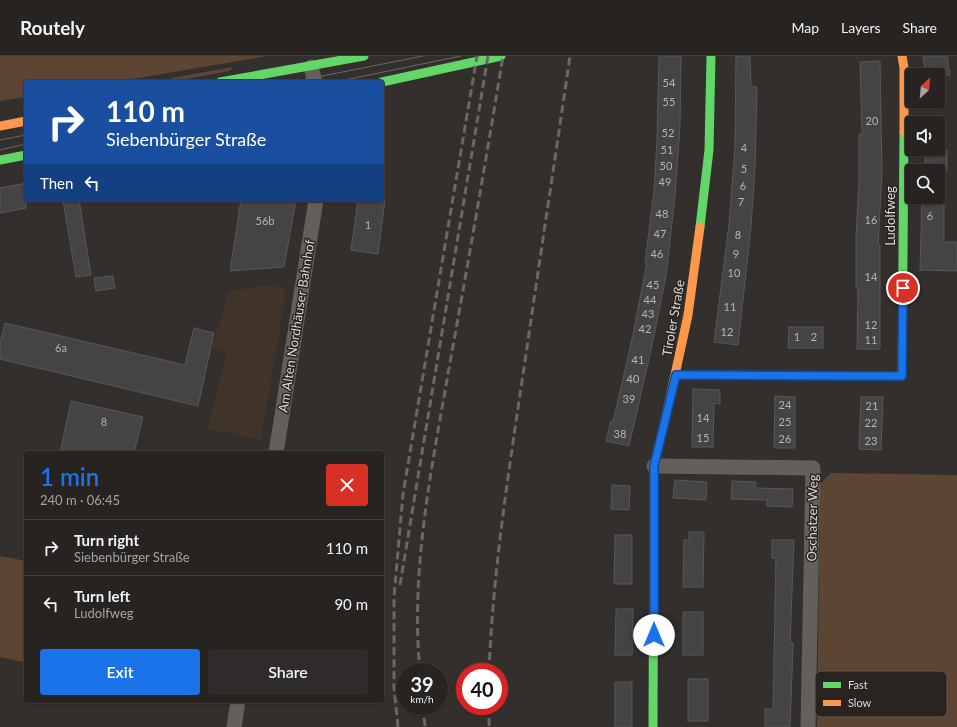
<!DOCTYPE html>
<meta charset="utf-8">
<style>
:root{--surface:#262321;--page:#2e2b2a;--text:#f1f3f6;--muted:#a4a4a5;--line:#42403f;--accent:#1a73e8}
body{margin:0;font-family:Lato,sans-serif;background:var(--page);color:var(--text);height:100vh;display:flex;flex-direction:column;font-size:15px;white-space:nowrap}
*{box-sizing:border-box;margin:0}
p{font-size:13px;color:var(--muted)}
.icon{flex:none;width:22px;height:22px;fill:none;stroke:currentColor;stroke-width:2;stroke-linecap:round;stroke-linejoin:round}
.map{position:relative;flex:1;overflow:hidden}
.sheet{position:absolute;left:24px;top:395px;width:360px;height:252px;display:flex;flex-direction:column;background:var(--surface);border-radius:4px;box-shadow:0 1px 3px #0004,0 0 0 1px var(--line)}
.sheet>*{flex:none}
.hud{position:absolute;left:24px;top:24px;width:360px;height:122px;border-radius:4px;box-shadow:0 1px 3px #0004,0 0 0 1px var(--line);background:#1a4fa0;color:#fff;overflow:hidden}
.needle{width:26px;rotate:26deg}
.fabs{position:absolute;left:905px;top:12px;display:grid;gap:8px}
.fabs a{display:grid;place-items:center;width:40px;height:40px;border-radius:4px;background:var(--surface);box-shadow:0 1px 3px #0004,0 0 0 1px var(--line);font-size:20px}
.speed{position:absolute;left:396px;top:607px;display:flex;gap:8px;font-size:20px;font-weight:700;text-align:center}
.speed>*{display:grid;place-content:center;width:52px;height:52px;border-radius:50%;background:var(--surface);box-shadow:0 1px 3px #0004,0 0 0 1px var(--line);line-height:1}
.speed small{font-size:10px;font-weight:400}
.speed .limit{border:6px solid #d22;background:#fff;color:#111}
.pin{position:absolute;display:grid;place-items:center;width:34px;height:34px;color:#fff;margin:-17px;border:2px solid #fff;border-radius:50%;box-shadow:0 1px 4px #0007}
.me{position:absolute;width:44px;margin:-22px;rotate:0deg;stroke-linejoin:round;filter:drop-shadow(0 0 3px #0008)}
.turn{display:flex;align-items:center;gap:14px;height:84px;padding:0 16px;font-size:18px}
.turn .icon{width:52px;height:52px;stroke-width:2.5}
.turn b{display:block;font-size:28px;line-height:34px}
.then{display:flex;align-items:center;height:38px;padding:0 16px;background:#0003;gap:8px;font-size:15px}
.round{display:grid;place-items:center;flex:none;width:42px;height:42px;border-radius:4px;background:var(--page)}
.summary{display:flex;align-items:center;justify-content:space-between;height:68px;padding:0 16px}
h1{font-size:24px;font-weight:600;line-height:30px;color:var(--accent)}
.cta{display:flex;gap:8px;margin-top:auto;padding:8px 16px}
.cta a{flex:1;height:46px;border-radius:4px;background:var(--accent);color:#fff;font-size:16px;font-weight:600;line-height:46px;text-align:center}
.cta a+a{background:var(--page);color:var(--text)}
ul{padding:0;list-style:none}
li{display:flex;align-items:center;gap:12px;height:56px;padding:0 16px;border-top:1px solid var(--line)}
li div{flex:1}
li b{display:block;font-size:15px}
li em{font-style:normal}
header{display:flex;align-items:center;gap:24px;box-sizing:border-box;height:56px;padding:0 20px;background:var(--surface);border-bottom:1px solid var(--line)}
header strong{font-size:19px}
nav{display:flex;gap:22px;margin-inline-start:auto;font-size:14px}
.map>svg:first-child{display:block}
.commercial{fill:#403328}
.green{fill:#5d4533}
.building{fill:#454344;stroke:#595857}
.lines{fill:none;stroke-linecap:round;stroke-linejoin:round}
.street{stroke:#63605c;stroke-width:15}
.fast{stroke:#63d668;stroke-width:9}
.slow{stroke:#ff974d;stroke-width:9}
.tram{stroke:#6a6764;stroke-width:1}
.rail{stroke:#6a6764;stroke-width:3;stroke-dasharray:8 4;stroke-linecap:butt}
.route-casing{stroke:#114b97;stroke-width:10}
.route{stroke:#1a73e8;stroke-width:7}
.labels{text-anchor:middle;stroke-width:3;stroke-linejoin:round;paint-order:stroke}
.number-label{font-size:11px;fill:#b8b4b2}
.street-label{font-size:13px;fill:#dedad7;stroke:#2a2421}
.key{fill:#2a2421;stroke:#605b58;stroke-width:1}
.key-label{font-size:11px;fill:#dedad7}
</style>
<header>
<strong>Routely</strong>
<nav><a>Map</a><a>Layers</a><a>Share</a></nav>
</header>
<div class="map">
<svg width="957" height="671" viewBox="0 0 957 671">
<rect width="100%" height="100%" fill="#322f2c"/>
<!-- commercial -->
<path class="commercial" d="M 280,228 L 286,237 L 261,384 L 207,373 L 227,295 L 212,291 L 229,234 Z"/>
<!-- green -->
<path class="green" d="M 0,0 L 268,0 L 115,26 L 26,26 L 26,41 L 0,45 Z
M 233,11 L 230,15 L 170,26 L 171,22 Z
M 831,417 L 957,419 L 957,671 L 817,671 L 820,428 Z
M 0,500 L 26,505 L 26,589 L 23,606 L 0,601 Z"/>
<!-- building -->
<path class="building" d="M 659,0 L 681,0 L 680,70 L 675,140 L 666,220 L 651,294 L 629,390 L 606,385 L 611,365 L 613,366 L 632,283 L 647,207 L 645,207 L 654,135 L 657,85 Z
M 736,0 L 750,0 L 751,31 L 757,31 L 755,112 L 751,171 L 738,289 L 714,286 L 729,168 L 735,91 Z
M 923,0 L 947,0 L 950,19 L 926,19 Z
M 880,5 L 882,116 L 878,189 L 880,189 L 880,293 L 857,293 L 858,232 L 856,232 L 856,178 L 859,128 L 859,78 L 862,78 L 860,6 Z
M 925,94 L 947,94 L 947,115 L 925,115 Z
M 26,127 L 26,152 L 0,157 L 0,132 Z
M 922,141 L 944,141 L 944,186 L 957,186 L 957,215 L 920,214 Z
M 63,144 L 79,144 L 91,219 L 76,221 Z
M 241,144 L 296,144 L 284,211 L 230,215 Z
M 358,144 L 385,144 L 378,198 L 351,194 Z
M 113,220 L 115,232 L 96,235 L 94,222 Z
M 5,267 L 185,309 L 194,272 L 214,277 L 198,350 L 0,303 L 0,287 Z
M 789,271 L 823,271 L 823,292 L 788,292 Z
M 693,333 L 720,334 L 720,348 L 714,347 L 713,391 L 692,391 Z
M 775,340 L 795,341 L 795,392 L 774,392 Z
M 861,341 L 883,341 L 881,394 L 859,393 Z
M 71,345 L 143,361 L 134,397 L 60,397 Z
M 675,424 L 707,426 L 706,444 L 673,442 Z
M 732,425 L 756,426 L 755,432 L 793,433 L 792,451 L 767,450 L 767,444 L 731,443 Z
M 612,429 L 630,430 L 629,454 L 611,453 Z
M 689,476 L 704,476 L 703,531 L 683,531 L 684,484 L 689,484 Z
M 615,479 L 632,479 L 632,528 L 614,528 Z
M 772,484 L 794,484 L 790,587 L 793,587 L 792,618 L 790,671 L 765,671 L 765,653 L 773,653 L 776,502 L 772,502 Z
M 616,553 L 633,553 L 632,599 L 615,599 Z
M 683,556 L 703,556 L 703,599 L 683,599 Z
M 688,623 L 708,623 L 708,665 L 688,665 Z
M 615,626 L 632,626 L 632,671 L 615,671 Z"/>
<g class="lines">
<!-- street -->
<path class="street" d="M 311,11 L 315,26
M 276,397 L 316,144
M 654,410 L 813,412 L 808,671
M 234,671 L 238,645"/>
<!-- fast -->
<path class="fast" d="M 220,26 L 364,0
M 382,26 L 501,0
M 0,104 L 26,99
M 700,171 L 709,94 L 711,0
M 676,319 L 902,320 L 904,76
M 653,671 L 654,410 L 668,351"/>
<!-- slow -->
<path class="slow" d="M 902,0 L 904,12 L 904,76
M 0,70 L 26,65
M 668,351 L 688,259 L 700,171"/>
<!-- tram -->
<path class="tram" d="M 292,26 L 423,0
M 335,26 L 461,0
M 0,84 L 26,79
M 0,94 L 26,88"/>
<!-- rail -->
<path class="rail" d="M 400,529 L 488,0
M 420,616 C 410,514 432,411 449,312 C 468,208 486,104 503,0
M 489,616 C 493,514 509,413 524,312 C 539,208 555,104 570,0
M 423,650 L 425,671
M 489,650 L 489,671
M 398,671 L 394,631 L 394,541 L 403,438 L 477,0"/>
</g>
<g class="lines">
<!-- route casing -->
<g class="route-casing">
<path id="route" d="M 654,579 L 654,410 L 676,319 L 902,320 L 903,232"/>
</g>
<!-- route -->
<use href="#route" class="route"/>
</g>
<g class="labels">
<!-- number labels -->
<g class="number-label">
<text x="669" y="31">54</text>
<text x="669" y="50">55</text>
<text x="872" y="69">20</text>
<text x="668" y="81">52</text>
<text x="744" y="96">4</text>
<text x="667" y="98">51</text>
<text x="666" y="114">50</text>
<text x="744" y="117">5</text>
<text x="665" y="130">49</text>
<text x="743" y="134">6</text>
<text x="741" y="150">7</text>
<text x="662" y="162">48</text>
<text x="930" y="164">6</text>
<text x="871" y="168">16</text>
<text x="265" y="169">56b</text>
<text x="368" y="173">1</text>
<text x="660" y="182">47</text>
<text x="738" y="183">8</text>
<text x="657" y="202">46</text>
<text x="736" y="202">9</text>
<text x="734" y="221">10</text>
<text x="871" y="225">14</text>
<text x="653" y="233">45</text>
<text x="650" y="248">44</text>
<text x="730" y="255">11</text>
<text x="648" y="262">43</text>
<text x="871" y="273">12</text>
<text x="645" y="277">42</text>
<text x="727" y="280">12</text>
<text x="797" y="285">1</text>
<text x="814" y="285">2</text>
<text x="871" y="288">11</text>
<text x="61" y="296">6a</text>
<text x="638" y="308">41</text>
<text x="633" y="327">40</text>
<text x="629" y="347">39</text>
<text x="785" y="353">24</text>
<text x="872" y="354">21</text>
<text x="703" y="366">14</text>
<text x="104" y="370">8</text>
<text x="785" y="370">25</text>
<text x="871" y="371">22</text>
<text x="620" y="382">38</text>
<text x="703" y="386">15</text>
<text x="785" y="387">26</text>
<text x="871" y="389">23</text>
</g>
<!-- street labels -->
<g class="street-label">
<text transform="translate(890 160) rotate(-90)" y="5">Ludolfweg</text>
<text transform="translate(673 262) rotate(-80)" y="5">Tiroler Straße</text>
<text transform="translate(296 270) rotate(-81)" y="5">Am Alten Nordhäuser Bahnhof</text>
<text transform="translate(812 462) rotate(-89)" y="5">Oschatzer Weg</text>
</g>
</g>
<!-- legend -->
<rect x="815" y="615" width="132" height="46" rx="6" class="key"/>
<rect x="823" y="626" width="18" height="6" fill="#63d668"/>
<rect x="823" y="644" width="18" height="6" fill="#ff974d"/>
<g class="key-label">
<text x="848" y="633">Fast</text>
<text x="848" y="651">Slow</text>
</g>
</svg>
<div class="fabs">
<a><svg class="needle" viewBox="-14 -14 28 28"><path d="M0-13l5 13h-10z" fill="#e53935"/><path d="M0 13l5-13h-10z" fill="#a4a4a5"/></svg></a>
<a><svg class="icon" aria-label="sound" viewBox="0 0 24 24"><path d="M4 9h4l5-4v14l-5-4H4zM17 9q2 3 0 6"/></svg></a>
<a><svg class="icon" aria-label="search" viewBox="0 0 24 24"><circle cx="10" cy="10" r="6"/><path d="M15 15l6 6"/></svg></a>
</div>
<div class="speed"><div>39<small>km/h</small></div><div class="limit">40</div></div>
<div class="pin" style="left:903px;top:232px;background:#d93025"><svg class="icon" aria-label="arrive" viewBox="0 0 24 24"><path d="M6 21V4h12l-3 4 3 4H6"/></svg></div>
<svg class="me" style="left:654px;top:579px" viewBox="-20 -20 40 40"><circle r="19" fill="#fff"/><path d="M0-13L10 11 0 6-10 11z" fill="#1a73e8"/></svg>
<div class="hud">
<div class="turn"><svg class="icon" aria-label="right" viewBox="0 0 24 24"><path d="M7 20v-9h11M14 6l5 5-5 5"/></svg><div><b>110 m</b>Siebenbürger Straße</div></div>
<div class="then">Then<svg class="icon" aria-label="left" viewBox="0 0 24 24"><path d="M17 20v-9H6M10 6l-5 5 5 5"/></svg></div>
</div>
<section class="sheet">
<div class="summary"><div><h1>1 min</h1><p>240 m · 06:45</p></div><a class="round" style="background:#d93025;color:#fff"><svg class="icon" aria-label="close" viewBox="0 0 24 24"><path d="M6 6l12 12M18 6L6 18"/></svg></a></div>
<ul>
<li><svg class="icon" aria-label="right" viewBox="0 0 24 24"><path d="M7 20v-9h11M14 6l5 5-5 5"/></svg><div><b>Turn right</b><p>Siebenbürger Straße</p></div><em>110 m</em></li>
<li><svg class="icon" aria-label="left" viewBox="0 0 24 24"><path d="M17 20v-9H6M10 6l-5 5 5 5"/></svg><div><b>Turn left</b><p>Ludolfweg</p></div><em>90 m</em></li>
</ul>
<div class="cta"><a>Exit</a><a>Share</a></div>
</section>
</div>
